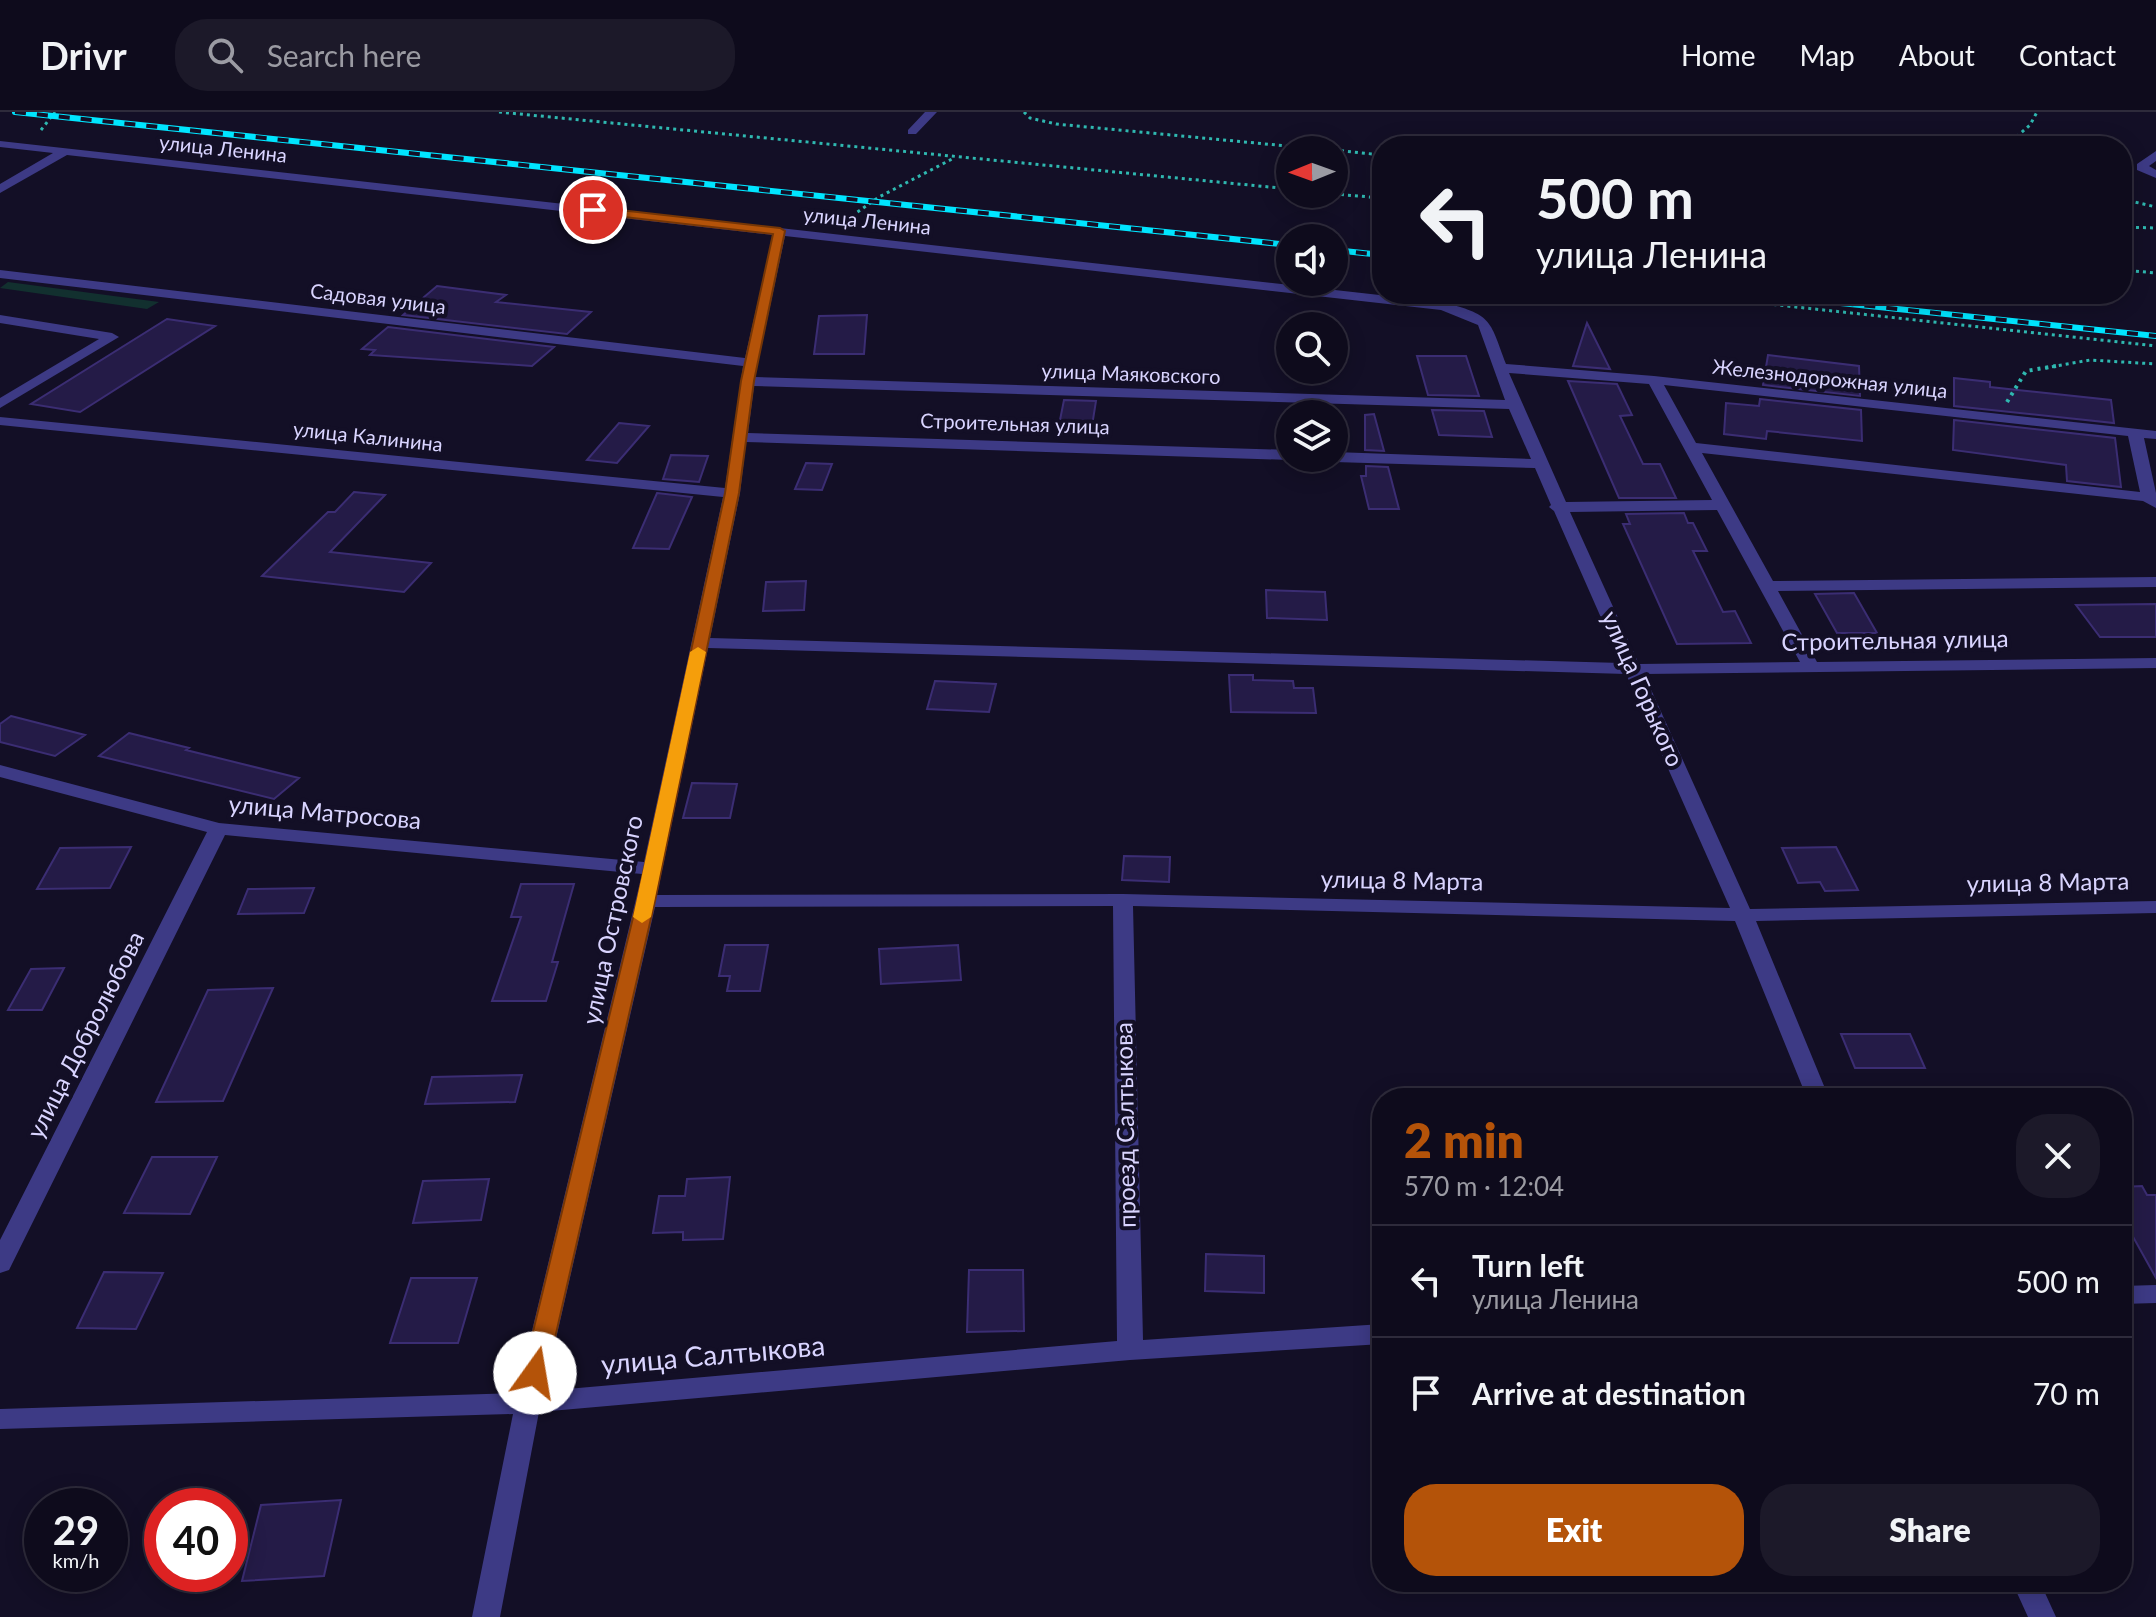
<!DOCTYPE html>
<meta charset="utf-8">
<style>
:root{--surface:#0e0b1c;--page:#1c1929;--text:#f1f3f6;--muted:#9b9ba3;--line:#2e2b3b;--accent:#b45309}
body{margin:0;font-family:Lato,sans-serif;background:var(--page);color:var(--text);height:100vh;display:flex;flex-direction:column;font-size:30px;white-space:nowrap}
*{box-sizing:border-box;margin:0}
p{font-size:26px;color:var(--muted)}
.icon{flex:none;width:44px;height:44px;fill:none;stroke:currentColor;stroke-width:2;stroke-linecap:round;stroke-linejoin:round}
.map{position:relative;flex:1;overflow:hidden}
.sheet{position:absolute;left:1372px;top:976px;width:760px;height:504px;display:flex;flex-direction:column;background:var(--surface);border-radius:32px;box-shadow:0 4px 20px #0003,0 0 0 2px var(--line)}
.sheet>*{flex:none}
.guide{position:absolute;left:1372px;top:24px;width:760px;height:168px;border-radius:32px;box-shadow:0 4px 20px #0003,0 0 0 2px var(--line);background:#0e0b1c;color:var(--text);overflow:hidden}
.needle{width:52px;rotate:269deg}
.tools{position:absolute;left:1276px;top:24px;display:grid;gap:16px}
.tools a{display:grid;place-items:center;width:72px;height:72px;border-radius:50%;background:var(--surface);box-shadow:0 4px 20px #0003,0 0 0 2px var(--line);font-size:40px}
.speed{position:absolute;left:24px;top:1376px;display:flex;gap:16px;font-size:40px;font-weight:700;text-align:center}
.speed>*{display:grid;place-content:center;width:104px;height:104px;border-radius:50%;background:var(--surface);box-shadow:0 4px 20px #0003,0 0 0 2px var(--line);line-height:1}
.speed small{font-size:20px;font-weight:400}
.speed .limit{border:12px solid #d22;background:#fff;color:#111}
.pin{position:absolute;display:grid;place-items:center;width:68px;height:68px;color:#fff;margin:-34px;border:4px solid #fff;border-radius:50%;box-shadow:0 2px 8px #0007}
.me{position:absolute;width:88px;margin:-44px;rotate:13deg;stroke-linejoin:round;filter:drop-shadow(0 0 6px #0008)}
.turn{display:flex;align-items:center;gap:28px;height:168px;padding:0 32px;font-size:36px}
.turn .icon{width:104px;height:104px;stroke-width:2.5}
.turn b{display:block;font-size:56px;line-height:68px}
.round{display:grid;place-items:center;flex:none;width:84px;height:84px;border-radius:32px;background:var(--page)}
.summary{display:flex;align-items:center;justify-content:space-between;height:136px;padding:0 32px}
h1{font-size:48px;font-weight:800;line-height:60px;color:var(--accent)}
.primary-button{display:flex;gap:16px;margin-top:auto;padding:16px 32px}
.primary-button a{flex:1;height:92px;border-radius:32px;background:var(--accent);color:#fff;font-size:32px;font-weight:800;line-height:92px;text-align:center}
.primary-button a+a{background:var(--page);color:var(--text)}
ul{padding:0;list-style:none}
li{display:flex;align-items:center;gap:24px;height:112px;padding:0 32px;border-top:2px solid var(--line)}
li div{flex:1}
li b{display:block;font-size:30px}
li em{font-style:normal}
header{display:flex;align-items:center;gap:48px;box-sizing:border-box;height:112px;padding:0 40px;background:var(--surface);border-bottom:2px solid var(--line)}
header strong{font-size:38px}
nav{display:flex;gap:44px;margin-inline-start:auto;font-size:28px}
.search{width:560px;height:72px;background:var(--page);display:flex;align-items:center;gap:20px;box-sizing:border-box;padding:0 28px;border-radius:32px;color:var(--muted);font-size:30px}
.map>svg:first-child{display:block}
.green{fill:#12302f}
.building{fill:#241b47;stroke:#3b2d73;stroke-width:2}
.lines{fill:none;stroke-linecap:round;stroke-linejoin:round}
.path-far1{stroke:#2fb8b0;stroke-width:3;stroke-dasharray:3 4;stroke-linecap:butt}
.path{stroke:#2fb8b0;stroke-width:4;stroke-dasharray:3 5;stroke-linecap:butt}
.minor{fill:#3d3a85;fill-rule:evenodd}
.rail-casing{stroke:#00e5ff;stroke-width:6}
.rail{stroke:#130f26;stroke-width:4;stroke-dasharray:11;stroke-linecap:butt}
.route{fill:#b45309;stroke:#753606;stroke-width:2}
.slow{fill:#f59e0b}
.labels{text-anchor:middle;stroke-width:8;stroke-linejoin:round;paint-order:stroke}
.far-street-label{font-size:20px;fill:#d9d4ff;stroke:#130f26}
.street-label{font-size:24px;fill:#d9d4ff;stroke:#130f26}
.near-street-label{font-size:28px;fill:#d9d4ff;stroke:#130f26}
</style>
<header>
<strong>Drivr</strong>
<div class="search"><svg class="icon" aria-label="search" viewBox="0 0 24 24"><circle cx="10" cy="10" r="6"/><path d="M15 15l6 6"/></svg>Search here</div>
<nav><a>Home</a><a>Map</a><a>About</a><a>Contact</a></nav>
</header>
<div class="map">
<svg width="2156" height="1505" viewBox="0 0 2156 1505">
<rect width="100%" height="100%" fill="#130f26"/>
<!-- green -->
<path class="green" d="M 8,170 L 159,190 L 147,197 L 0,176 Z"/>
<!-- building -->
<path class="building" d="M 437,174 L 506,183 L 496,190 L 591,200 L 567,222 L 403,203 Z
M 867,203 L 864,242 L 814,242 L 819,204 Z
M 167,207 L 215,214 L 80,300 L 31,292 Z
M 1587,211 L 1610,257 L 1573,254 Z
M 388,215 L 554,235 L 532,254 L 370,243 L 375,238 L 362,237 Z
M 1768,243 L 1859,254 L 1860,284 L 1763,273 Z
M 1417,244 L 1466,244 L 1479,284 L 1428,283 Z
M 1954,266 L 1990,270 L 1990,275 L 2111,288 L 2114,311 L 1954,294 Z
M 1568,269 L 1617,272 L 1632,303 L 1620,304 L 1643,352 L 1660,352 L 1676,386 L 1619,386 Z
M 1760,287 L 1861,298 L 1862,329 L 1767,319 L 1766,327 L 1724,322 L 1726,291 L 1759,294 Z
M 1064,288 L 1096,289 L 1092,314 L 1059,313 Z
M 1432,298 L 1484,299 L 1492,325 L 1439,323 Z
M 1374,302 L 1384,339 L 1365,338 L 1365,303 Z
M 1954,308 L 2115,326 L 2121,375 L 2067,369 L 2066,353 L 1953,338 Z
M 619,311 L 649,314 L 617,351 L 587,348 Z
M 671,343 L 708,344 L 699,370 L 663,367 Z
M 806,351 L 832,352 L 822,378 L 795,377 Z
M 1366,354 L 1388,355 L 1399,397 L 1369,397 L 1361,364 L 1366,364 Z
M 354,380 L 385,383 L 330,440 L 431,451 L 404,480 L 262,464 L 328,400 L 335,400 Z
M 657,381 L 692,385 L 669,437 L 633,436 Z
M 1684,401 L 1688,411 L 1693,411 L 1707,439 L 1693,439 L 1723,500 L 1735,499 L 1751,531 L 1677,532 L 1623,412 L 1630,412 L 1626,402 Z
M 806,469 L 804,498 L 763,499 L 766,470 Z
M 1266,478 L 1325,480 L 1327,508 L 1267,506 Z
M 1854,481 L 1877,521 L 1837,521 L 1815,482 Z
M 2156,492 L 2156,525 L 2100,525 L 2076,493 Z
M 1229,563 L 1253,563 L 1253,568 L 1293,569 L 1294,576 L 1313,576 L 1316,601 L 1231,600 Z
M 935,569 L 996,572 L 989,600 L 927,597 Z
M 11,604 L 85,623 L 55,644 L 0,630 L 0,612 Z
M 129,621 L 189,636 L 186,638 L 299,666 L 274,687 L 99,644 Z
M 692,671 L 737,672 L 730,706 L 683,706 Z
M 131,735 L 110,776 L 37,777 L 60,736 Z
M 1836,735 L 1858,778 L 1825,779 L 1820,770 L 1798,771 L 1782,736 Z
M 1124,744 L 1170,745 L 1169,770 L 1122,768 Z
M 521,772 L 574,772 L 552,850 L 558,850 L 546,889 L 492,889 L 521,805 L 511,805 Z
M 314,776 L 304,801 L 238,802 L 248,777 Z
M 725,833 L 768,833 L 760,879 L 727,879 L 730,864 L 719,864 Z
M 958,833 L 961,868 L 881,872 L 879,837 Z
M 64,856 L 42,898 L 8,898 L 31,857 Z
M 273,876 L 223,989 L 156,990 L 208,878 Z
M 1841,922 L 1910,922 L 1925,956 L 1855,956 Z
M 522,963 L 515,990 L 425,992 L 432,965 Z
M 152,1045 L 217,1045 L 190,1102 L 124,1101 Z
M 730,1065 L 723,1127 L 683,1128 L 683,1120 L 653,1121 L 659,1084 L 685,1084 L 687,1067 Z
M 489,1067 L 481,1108 L 413,1111 L 423,1069 Z
M 2142,1074 L 2147,1083 L 2156,1083 L 2156,1166 L 2122,1105 L 2122,1075 Z
M 1206,1142 L 1264,1144 L 1264,1181 L 1205,1179 Z
M 969,1158 L 1023,1158 L 1024,1219 L 967,1220 Z
M 104,1160 L 163,1161 L 136,1217 L 77,1216 Z
M 411,1166 L 477,1166 L 458,1231 L 390,1231 Z
M 341,1388 L 324,1464 L 242,1469 L 261,1393 Z"/>
<g class="lines">
<!-- path-far1 -->
<path class="path-far1" d="M 499,0 L 1290,77
M 1024,0 L 1030,6 L 1056,12 L 1329,38
M 41,18 L 55,0
M 2006,34 L 2030,13 L 2037,0
M 1334,38 L 1382,43
M 1334,82 L 1382,86
M 2122,87 L 2156,95
M 846,108 L 879,85 L 954,46
M 2122,115 L 2156,116
M 2122,158 L 2156,161
M 1676,182 L 2156,234
M 1488,192 L 1523,182
M 2045,256 L 2090,248 L 2156,252"/>
<!-- path -->
<path class="path" d="M 2007,290 L 2026,259 L 2056,254"/>
<!-- minor -->
<path class="minor" d="M 925,0 L 937,0 L 916,22 L 908,22 L 908,18 Z
M 0,29 L 1442,190 C 1492,203 1489,206 1506,252 L 1654,264 L 2156,319 L 2156,327 L 2144,326 L 2156,381 L 2156,396 L 2143,389 L 1702,341 L 1773,469 L 2156,465 L 2156,475 L 1778,479 L 1817,550 L 2156,546 L 2156,556 L 1644,562 L 1750,797 L 2156,789 L 2156,801 L 1756,809 L 1829,986 L 1807,986 L 1735,809 L 1133,794 L 1143,1228 L 1382,1212 L 1382,1232 L 1130,1248 L 539,1300 L 500,1505 L 472,1505 L 513,1302 L 0,1317 L 0,1297 L 517,1281 L 642,762 L 225,723 L 12,1152 L 9,1158 L 0,1161 L 0,1128 L 207,720 L 0,665 L 0,653 L 219,711 L 644,750 L 723,385 L 0,313 L 0,305 L 725,376 L 743,254 L 0,166 L 0,158 L 745,246 L 773,123 L 67,43 L 0,81 L 0,72 L 53,41 L 0,35 ZM 785,124 L 1441,198 L 1478,213 L 1505,288 L 755,265 ZM 1509,261 L 1649,272 L 1712,388 L 1566,390 ZM 1664,273 L 2128,324 L 2140,380 L 1696,331 ZM 754,274 L 1509,297 L 1531,347 L 1334,340 L 1334,346 L 1327,346 L 1334,350 L 1535,356 L 1551,393 L 1549,395 L 1554,399 L 1621,551 L 710,526 L 740,381 L 746,330 L 1290,348 L 1296,346 L 1290,346 L 1290,338 L 748,321 ZM 1717,398 L 1800,550 L 1639,552 L 1570,400 ZM 708,536 L 1626,562 L 1730,796 L 1123,782 L 657,783 ZM 1113,794 L 1117,1229 L 544,1279 L 655,795 Z
M 2156,39 L 2156,49 L 2149,54 L 2156,58 L 2156,66 L 2137,58 L 2137,52 Z
M 0,203 L 112,221 L 119,225 L 0,296 L 0,286 L 99,227 L 0,211 Z
M 2156,1173 L 2156,1191 L 2122,1192 L 2122,1174 Z
M 2012,1470 L 2040,1470 L 2056,1505 L 2028,1505 Z"/>
<!-- rail casing -->
<g class="rail-casing">
<path id="rail" d="M 15,0 L 1290,133
M 1334,138 L 1382,143
M 1755,182 L 2156,224"/>
</g>
<!-- rail -->
<use href="#rail" class="rail"/>
</g>
<!-- route -->
<path class="route" d="M 593,95 L 780,116 L 785,119 L 754,269 L 739,381 L 655,789 L 547,1261 L 544,1268 L 535,1270 L 527,1268 L 523,1261 L 637,789 L 725,381 L 741,269 L 773,122 L 589,101 L 588,98 Z"/>
<!-- slow -->
<path class="slow" d="M 698,535 L 706,540 L 651,805 L 642,811 L 633,805 L 690,540 Z"/>
<g class="labels">
<!-- far-street labels -->
<g class="far-street-label">
<text transform="translate(223 37) rotate(6)" y="7">улица Ленина</text>
<text transform="translate(867 109) rotate(6)" y="7">улица Ленина</text>
<text transform="translate(378 187) rotate(7)" y="7">Садовая улица</text>
<text transform="translate(1131 262) rotate(2)" y="7">улица Маяковского</text>
<text transform="translate(1830 267) rotate(6)" y="7">Железнодорожная улица</text>
<text transform="translate(1015 312) rotate(2)" y="7">Строительная улица</text>
<text transform="translate(368 325) rotate(6)" y="7">улица Калинина</text>
</g>
<!-- street labels -->
<g class="street-label">
<text transform="translate(1895 529) rotate(-1)" y="8">Строительная улица</text>
<text transform="translate(1642 577) rotate(66)" y="8">улица Горького</text>
<text transform="translate(325 701) rotate(5)" y="8">улица Матросова</text>
<text transform="translate(1402 769) rotate(1)" y="8">улица 8 Марта</text>
<text transform="translate(2048 771) rotate(-1)" y="8">улица 8 Марта</text>
<text transform="translate(613 808) rotate(-78)" y="8">улица Островского</text>
<text transform="translate(86 923) rotate(-63)" y="8">улица Добролюбова</text>
<text transform="translate(1126 1013) rotate(-91)" y="8">проезд Салтыкова</text>
</g>
<!-- near-street labels -->
<g class="near-street-label">
<text transform="translate(713 1243) rotate(-5)" y="10">улица Салтыкова</text>
</g>
</g>
</svg>
<div class="tools">
<a><svg class="needle" viewBox="-14 -14 28 28"><path d="M0-13l5 13h-10z" fill="#e53935"/><path d="M0 13l5-13h-10z" fill="#9b9ba3"/></svg></a>
<a><svg class="icon" aria-label="sound" viewBox="0 0 24 24"><path d="M4 9h4l5-4v14l-5-4H4zM17 9q2 3 0 6"/></svg></a>
<a><svg class="icon" aria-label="search" viewBox="0 0 24 24"><circle cx="10" cy="10" r="6"/><path d="M15 15l6 6"/></svg></a>
<a><svg class="icon" aria-label="layers" viewBox="0 0 24 24"><path d="M12 4l9 5-9 5-9-5zM3 14l9 5 9-5"/></svg></a>
</div>
<div class="speed"><div>29<small>km/h</small></div><div class="limit">40</div></div>
<div class="pin" style="left:593px;top:98px;background:#d93025"><svg class="icon" aria-label="arrive" viewBox="0 0 24 24"><path d="M6 21V4h12l-3 4 3 4H6"/></svg></div>
<svg class="me" style="left:535px;top:1261px" viewBox="-20 -20 40 40"><circle r="19" fill="#fff"/><path d="M0-13L10 11 0 6-10 11z" fill="#b45309"/></svg>
<div class="guide">
<div class="turn"><svg class="icon" aria-label="left" viewBox="0 0 24 24"><path d="M17 20v-9H6M10 6l-5 5 5 5"/></svg><div><b>500 m</b>улица Ленина</div></div>
</div>
<section class="sheet">
<div class="summary"><div><h1>2 min</h1><p>570 m · 12:04</p></div><a class="round"><svg class="icon" aria-label="close" viewBox="0 0 24 24"><path d="M6 6l12 12M18 6L6 18"/></svg></a></div>
<ul>
<li><svg class="icon" aria-label="left" viewBox="0 0 24 24"><path d="M17 20v-9H6M10 6l-5 5 5 5"/></svg><div><b>Turn left</b><p>улица Ленина</p></div><em>500 m</em></li>
<li><svg class="icon" aria-label="arrive" viewBox="0 0 24 24"><path d="M6 21V4h12l-3 4 3 4H6"/></svg><div><b>Arrive at destination</b></div><em>70 m</em></li>
</ul>
<div class="primary-button"><a>Exit</a><a>Share</a></div>
</section>
</div>
